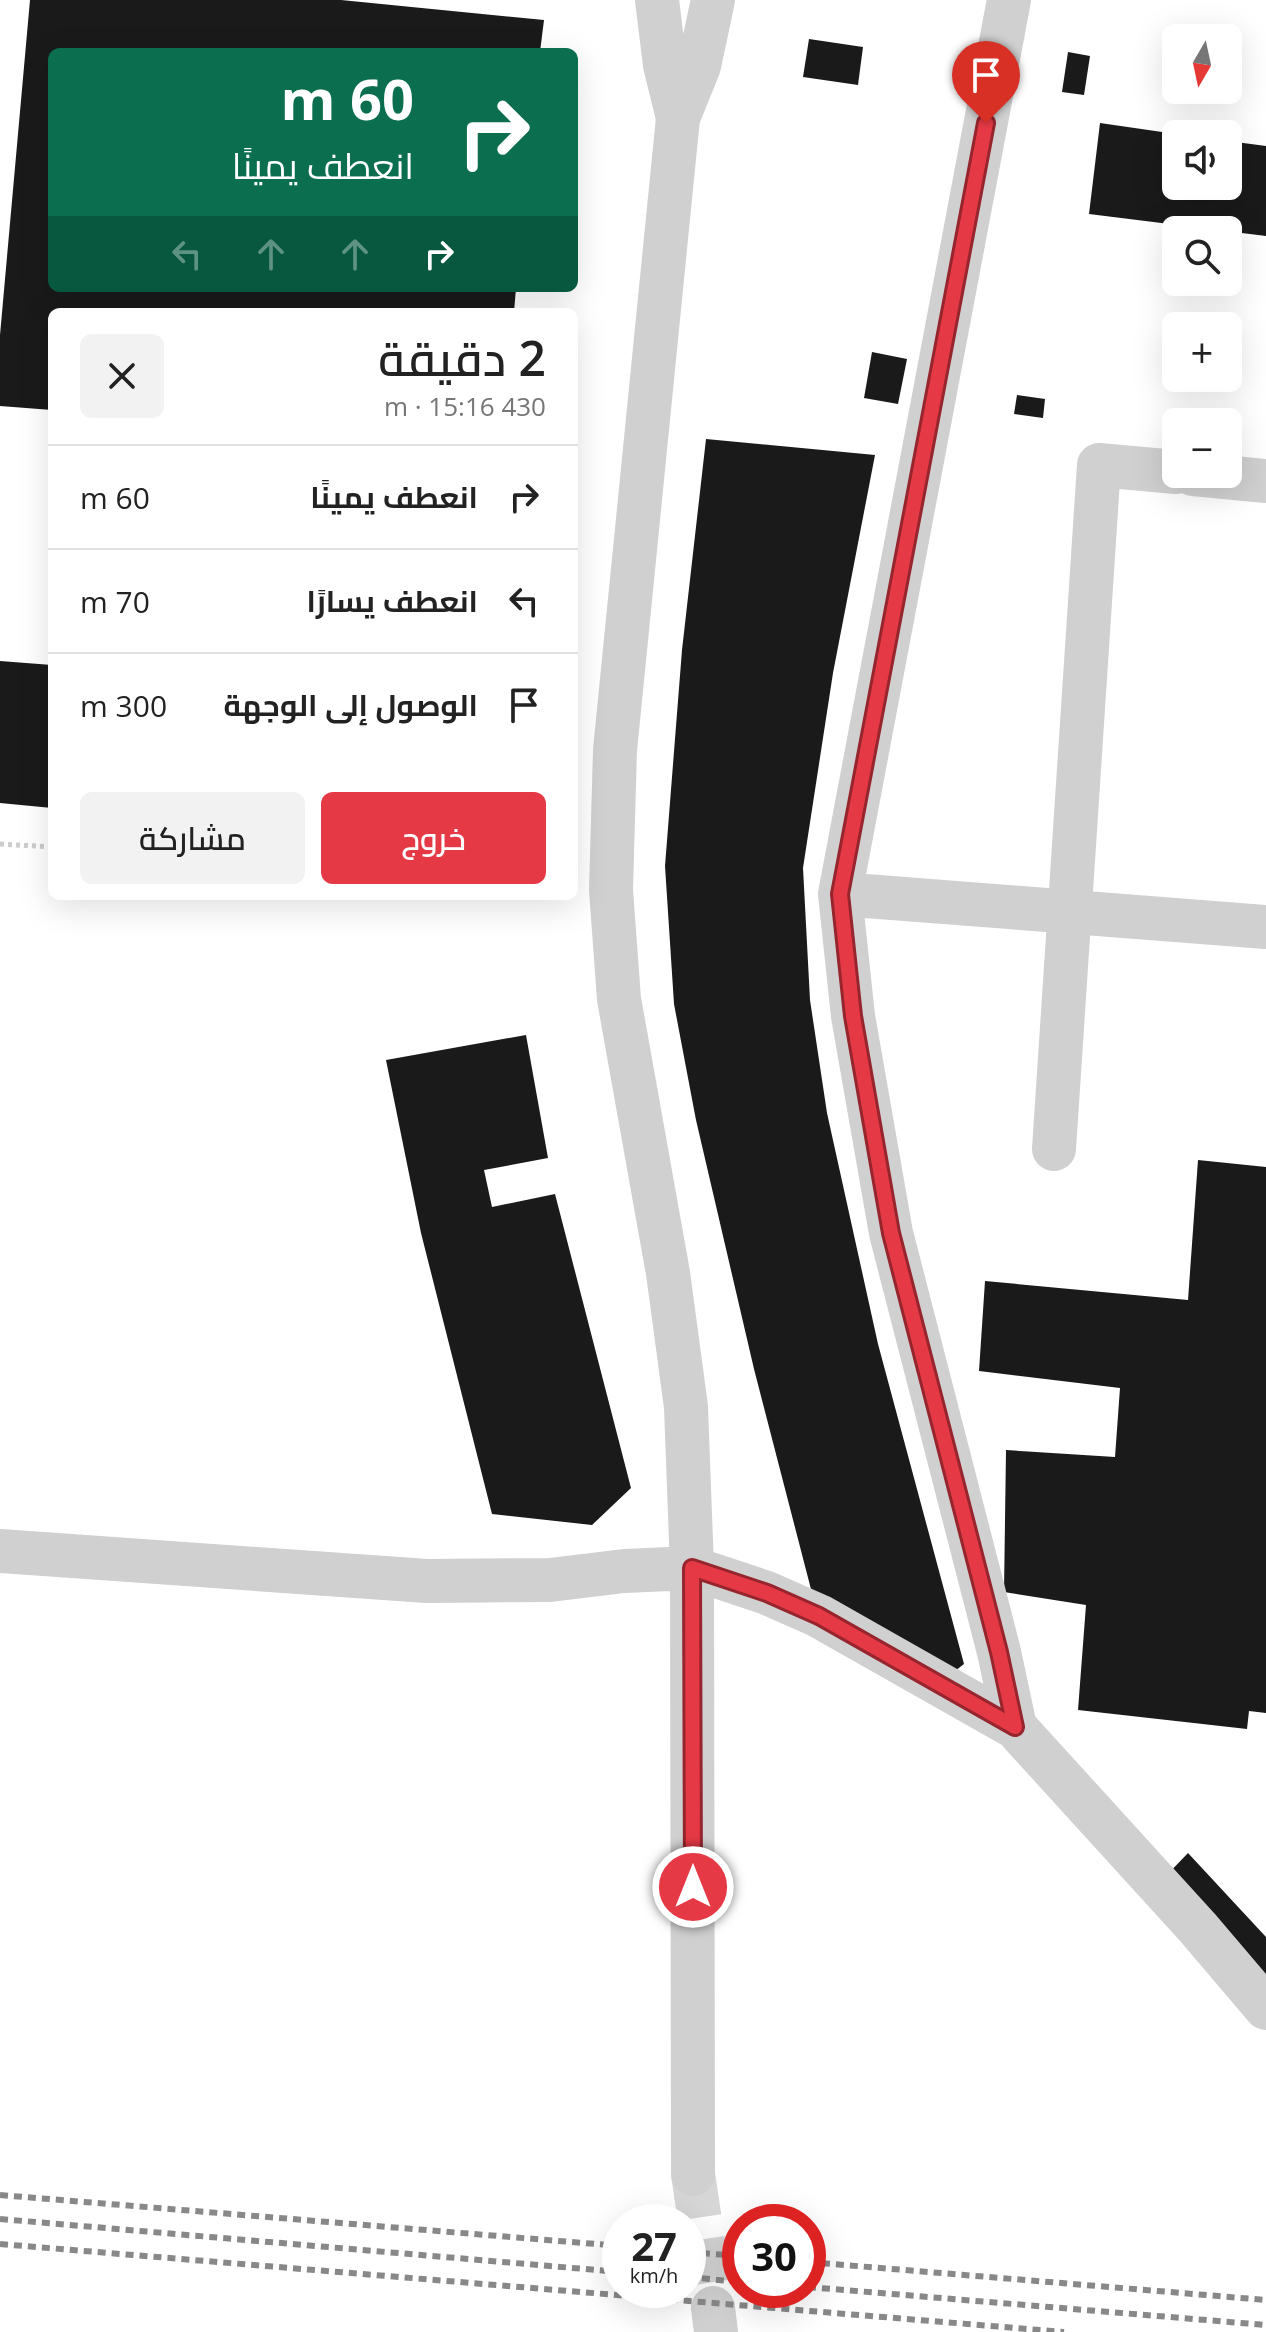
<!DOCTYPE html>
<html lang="ar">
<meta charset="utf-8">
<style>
:root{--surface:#fff;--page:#f2f2f2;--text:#222;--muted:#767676;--line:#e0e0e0;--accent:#e63946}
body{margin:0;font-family:"Open Sans",Cairo,sans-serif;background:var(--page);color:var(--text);direction:rtl;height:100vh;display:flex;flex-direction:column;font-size:30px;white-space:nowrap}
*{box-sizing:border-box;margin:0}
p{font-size:26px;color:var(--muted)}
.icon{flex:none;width:44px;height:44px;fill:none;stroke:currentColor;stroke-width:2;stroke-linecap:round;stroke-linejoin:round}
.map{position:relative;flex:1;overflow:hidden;direction:ltr}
.side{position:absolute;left:48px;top:308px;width:530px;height:592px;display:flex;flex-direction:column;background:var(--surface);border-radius:12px;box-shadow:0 8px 32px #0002;direction:rtl}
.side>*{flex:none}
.guide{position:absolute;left:48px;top:48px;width:530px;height:244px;border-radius:12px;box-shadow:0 8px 32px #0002;direction:rtl;background:#0b6e4f;color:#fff;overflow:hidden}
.needle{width:52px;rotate:189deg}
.fabs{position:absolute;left:1162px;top:24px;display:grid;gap:16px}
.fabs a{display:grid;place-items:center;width:80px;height:80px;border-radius:12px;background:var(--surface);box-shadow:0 8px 32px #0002;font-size:40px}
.speed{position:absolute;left:602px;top:2204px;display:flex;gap:16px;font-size:40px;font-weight:700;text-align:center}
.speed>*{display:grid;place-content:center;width:104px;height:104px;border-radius:50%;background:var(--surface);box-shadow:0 8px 32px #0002;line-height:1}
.speed small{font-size:20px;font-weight:400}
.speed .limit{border:12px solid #d22;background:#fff;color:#111}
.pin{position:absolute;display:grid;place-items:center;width:68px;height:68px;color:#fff;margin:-82px -34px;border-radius:50% 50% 50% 0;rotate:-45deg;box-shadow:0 0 8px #0007}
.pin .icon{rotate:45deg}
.me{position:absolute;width:88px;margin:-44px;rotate:0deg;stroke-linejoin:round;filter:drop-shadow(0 0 6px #0008)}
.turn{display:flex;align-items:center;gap:28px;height:168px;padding:0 32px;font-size:36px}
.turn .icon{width:104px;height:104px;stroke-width:2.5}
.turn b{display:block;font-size:56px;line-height:68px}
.lanes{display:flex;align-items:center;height:76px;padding:0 32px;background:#0003;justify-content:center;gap:40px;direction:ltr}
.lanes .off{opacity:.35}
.round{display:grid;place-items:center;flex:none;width:84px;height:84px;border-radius:12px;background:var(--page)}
.overview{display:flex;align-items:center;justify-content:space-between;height:136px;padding:0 32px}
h1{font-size:48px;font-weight:600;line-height:60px}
.cta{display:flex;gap:16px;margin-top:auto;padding:16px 32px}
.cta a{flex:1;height:92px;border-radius:12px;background:var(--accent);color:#fff;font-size:32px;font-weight:600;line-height:92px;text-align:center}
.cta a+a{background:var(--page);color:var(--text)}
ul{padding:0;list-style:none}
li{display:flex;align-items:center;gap:24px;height:104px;padding:0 32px;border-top:2px solid var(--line)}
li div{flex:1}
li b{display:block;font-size:30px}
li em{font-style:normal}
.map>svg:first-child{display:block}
.building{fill:#1a1a1a}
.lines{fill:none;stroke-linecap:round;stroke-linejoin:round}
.minor-tunnel{stroke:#d6d6d6;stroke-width:44;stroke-dasharray:44 22;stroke-linecap:butt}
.path{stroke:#cdcdcd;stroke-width:5;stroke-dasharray:4 4;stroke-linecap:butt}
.minor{stroke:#d0d0d0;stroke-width:44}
.rail{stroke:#888;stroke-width:6;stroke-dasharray:8 6;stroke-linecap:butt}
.route-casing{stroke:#96252e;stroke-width:20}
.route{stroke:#e63946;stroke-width:14}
</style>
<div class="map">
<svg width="1266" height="2332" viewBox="0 0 1266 2332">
<rect width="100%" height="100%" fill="#fff"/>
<!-- building -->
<path class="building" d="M 30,0 L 341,0 L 544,20 L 540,52 L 52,52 L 52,288 L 516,288 L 514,312 L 52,312 L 52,410 L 0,406 L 0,335 Z
M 809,39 L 863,47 L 858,85 L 803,77 Z
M 1068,52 L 1090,56 L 1084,95 L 1062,92 Z
M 1100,123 L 1176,134 L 1176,186 L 1228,186 L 1228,141 L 1266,146 L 1266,236 L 1089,214 Z
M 872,352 L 907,359 L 898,404 L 864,398 Z
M 1017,395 L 1045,399 L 1043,418 L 1014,414 Z
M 706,439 L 875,455 L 833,673 L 803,868 L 810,1000 L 827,1113 L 878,1344 L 964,1664 L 946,1678 L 813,1597 L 754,1369 L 696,1120 L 674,1004 L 665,866 L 682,650 Z
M 0,661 L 52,665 L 52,808 L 0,803 Z
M 526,1035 L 548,1158 L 484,1170 L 492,1207 L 555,1194 L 631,1488 L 592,1525 L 492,1514 L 421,1233 L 386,1060 Z
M 1198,1160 L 1266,1167 L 1266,1713 L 1249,1711 L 1247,1729 L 1078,1710 L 1086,1605 L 1004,1592 L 1006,1450 L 1115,1457 L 1120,1388 L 979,1371 L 985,1281 L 1188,1300 Z
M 1188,1853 L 1266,1937 L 1266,1984 L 1164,1878 Z"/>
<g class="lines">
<!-- minor-tunnel -->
<path class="minor-tunnel" d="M 693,2174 L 713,2308"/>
<!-- path -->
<path class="path" d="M 0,844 L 52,847"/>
<!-- minor -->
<path class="minor" d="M 657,0 L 665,65 L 678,118
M 1009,0 L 840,894 L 853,1016 L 891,1233 L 999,1652 L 1015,1727
M 1193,474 L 1266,481
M 840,894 L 1266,927
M 1054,1149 L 1099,465 L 1176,472
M 0,1551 L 427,1581 L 550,1580 L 624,1571 L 692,1568 L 767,1593 L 819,1616 L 1015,1727 L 1198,1928 L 1266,2008
M 693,2174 L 692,1568 L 686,1407 L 668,1273 L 619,999 L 611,890 L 615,750 L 678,118 L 699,66 L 713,0
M 713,2308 L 716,2332"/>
<!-- rail -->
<path class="rail" d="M 0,2195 L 620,2246
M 0,2219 L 620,2272
M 0,2244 L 1064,2332
M 688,2252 L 740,2256
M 808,2262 L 1266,2300
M 688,2277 L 740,2282
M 808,2287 L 1266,2325"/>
</g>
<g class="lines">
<!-- route casing -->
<g class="route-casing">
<path id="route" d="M 693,1887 L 692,1568 L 767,1593 L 819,1616 L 1015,1727 L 999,1652 L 891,1233 L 853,1016 L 840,894 L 986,123"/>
</g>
<!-- route -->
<use href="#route" class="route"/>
</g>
</svg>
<div class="fabs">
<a><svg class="needle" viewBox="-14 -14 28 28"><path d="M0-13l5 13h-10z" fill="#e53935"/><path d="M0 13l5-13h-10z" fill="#767676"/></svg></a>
<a><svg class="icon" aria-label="sound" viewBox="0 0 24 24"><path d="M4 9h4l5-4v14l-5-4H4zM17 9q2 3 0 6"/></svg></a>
<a><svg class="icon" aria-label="search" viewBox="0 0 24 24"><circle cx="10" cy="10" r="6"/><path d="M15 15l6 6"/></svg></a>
<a>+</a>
<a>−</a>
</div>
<div class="speed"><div>27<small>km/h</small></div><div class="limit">30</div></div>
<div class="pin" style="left:986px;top:123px;background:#d93025"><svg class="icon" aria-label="arrive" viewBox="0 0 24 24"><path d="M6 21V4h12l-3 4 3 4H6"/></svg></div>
<svg class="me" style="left:693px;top:1887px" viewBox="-20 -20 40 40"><circle r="17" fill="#e63946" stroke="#fff" stroke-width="3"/><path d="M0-11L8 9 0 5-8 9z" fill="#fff"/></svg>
<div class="guide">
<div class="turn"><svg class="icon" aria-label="right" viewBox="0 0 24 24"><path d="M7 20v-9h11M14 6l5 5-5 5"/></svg><div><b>60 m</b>انعطف يمينًا</div></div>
<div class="lanes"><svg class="icon off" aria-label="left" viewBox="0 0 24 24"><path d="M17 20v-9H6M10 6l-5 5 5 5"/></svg><svg class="icon off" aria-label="ahead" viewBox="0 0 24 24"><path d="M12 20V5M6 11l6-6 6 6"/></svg><svg class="icon off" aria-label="ahead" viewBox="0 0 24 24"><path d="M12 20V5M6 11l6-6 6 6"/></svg><svg class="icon" aria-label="right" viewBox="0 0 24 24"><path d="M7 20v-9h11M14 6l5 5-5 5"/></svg></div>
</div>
<section class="side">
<div class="overview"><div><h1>2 دقيقة</h1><p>430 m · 15:16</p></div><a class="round"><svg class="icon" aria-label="close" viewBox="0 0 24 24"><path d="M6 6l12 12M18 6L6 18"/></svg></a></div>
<ul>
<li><svg class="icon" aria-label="right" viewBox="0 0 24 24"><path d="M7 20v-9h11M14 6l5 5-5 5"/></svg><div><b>انعطف يمينًا</b></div><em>60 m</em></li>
<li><svg class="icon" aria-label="left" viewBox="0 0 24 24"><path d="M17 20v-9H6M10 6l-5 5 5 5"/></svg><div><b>انعطف يسارًا</b></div><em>70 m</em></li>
<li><svg class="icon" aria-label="arrive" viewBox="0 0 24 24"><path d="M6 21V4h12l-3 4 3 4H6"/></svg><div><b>الوصول إلى الوجهة</b></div><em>300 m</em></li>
</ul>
<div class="cta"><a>خروج</a><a>مشاركة</a></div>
</section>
</div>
